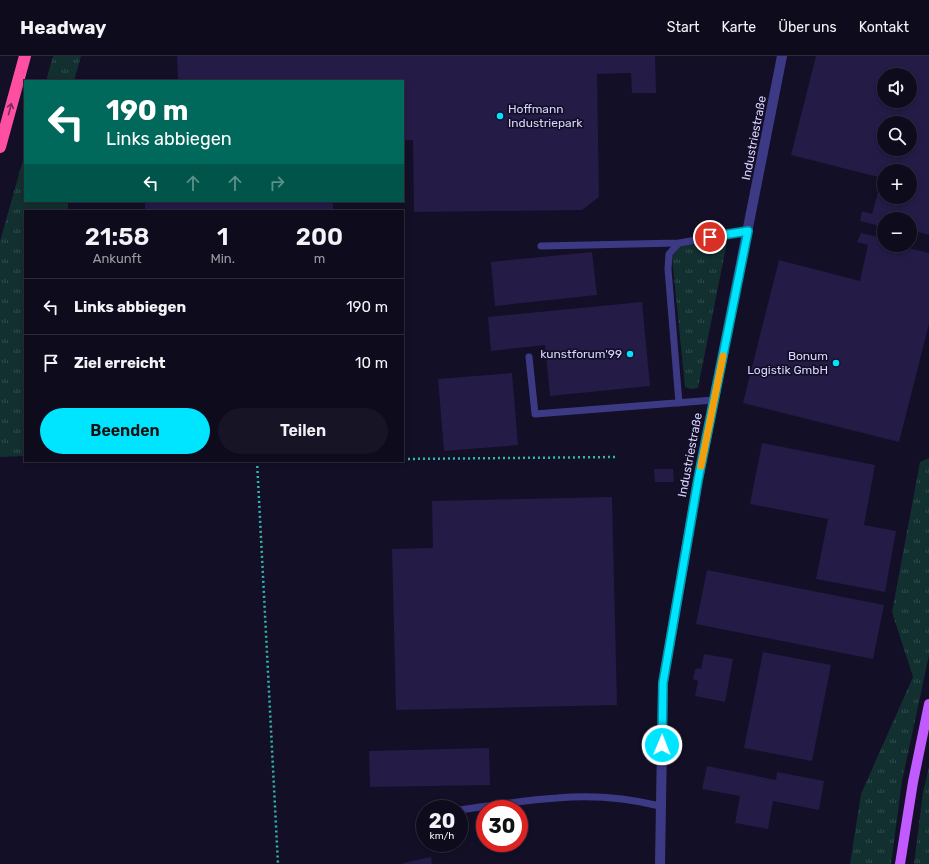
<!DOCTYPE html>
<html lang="de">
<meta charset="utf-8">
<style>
:root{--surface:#0e0b1c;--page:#171425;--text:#f1f3f6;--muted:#9b9ba3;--line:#2e2b3b;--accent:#00e5ff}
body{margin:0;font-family:Rubik,sans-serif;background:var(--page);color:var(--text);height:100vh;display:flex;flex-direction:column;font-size:15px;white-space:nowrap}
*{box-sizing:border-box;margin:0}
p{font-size:13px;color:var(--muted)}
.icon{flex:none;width:22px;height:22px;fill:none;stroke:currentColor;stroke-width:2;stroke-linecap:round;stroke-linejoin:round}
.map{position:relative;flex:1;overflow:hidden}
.side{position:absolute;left:24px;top:154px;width:380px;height:252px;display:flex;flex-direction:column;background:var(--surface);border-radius:0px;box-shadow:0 2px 6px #0003,0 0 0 1px var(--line)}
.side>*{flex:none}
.banner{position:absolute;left:24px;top:24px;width:380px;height:122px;border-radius:0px;box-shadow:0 2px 6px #0003,0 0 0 1px var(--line);background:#00695c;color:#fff;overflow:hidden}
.fabs{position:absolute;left:877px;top:12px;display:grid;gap:8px}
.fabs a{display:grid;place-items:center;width:40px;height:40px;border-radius:50%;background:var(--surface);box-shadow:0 2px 6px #0003,0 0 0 1px var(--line);font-size:20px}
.speed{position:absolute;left:416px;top:744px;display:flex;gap:8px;font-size:20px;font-weight:700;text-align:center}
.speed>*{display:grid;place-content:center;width:52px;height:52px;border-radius:50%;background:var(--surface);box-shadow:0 2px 6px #0003,0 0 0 1px var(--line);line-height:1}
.speed small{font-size:10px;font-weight:400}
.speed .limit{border:6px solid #d22;background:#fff;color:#111}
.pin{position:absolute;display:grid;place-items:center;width:34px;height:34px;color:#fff;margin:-17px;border:2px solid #fff;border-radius:50%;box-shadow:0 1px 4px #0007}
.me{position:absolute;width:44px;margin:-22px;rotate:1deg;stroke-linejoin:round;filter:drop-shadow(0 0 3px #0008)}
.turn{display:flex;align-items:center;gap:14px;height:84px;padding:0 16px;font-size:18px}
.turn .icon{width:52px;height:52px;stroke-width:2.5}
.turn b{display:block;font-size:28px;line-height:34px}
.lanes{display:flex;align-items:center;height:38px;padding:0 16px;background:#0003;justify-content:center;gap:20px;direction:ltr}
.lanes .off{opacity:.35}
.eta{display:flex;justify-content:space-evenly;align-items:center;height:68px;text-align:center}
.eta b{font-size:24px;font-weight:600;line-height:28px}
.button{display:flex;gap:8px;margin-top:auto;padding:8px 16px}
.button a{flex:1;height:46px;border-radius:24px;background:var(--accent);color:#111;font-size:16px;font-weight:600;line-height:46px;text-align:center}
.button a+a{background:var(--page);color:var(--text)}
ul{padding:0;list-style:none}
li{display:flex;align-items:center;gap:12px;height:56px;padding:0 16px;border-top:1px solid var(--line)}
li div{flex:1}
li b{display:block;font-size:15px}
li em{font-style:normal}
header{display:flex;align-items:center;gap:24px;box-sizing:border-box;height:56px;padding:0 20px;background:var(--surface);border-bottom:1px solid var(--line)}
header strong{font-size:19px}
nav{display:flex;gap:22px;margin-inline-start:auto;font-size:14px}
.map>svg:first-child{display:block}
.grass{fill:url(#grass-tufts)}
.building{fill:#241b47;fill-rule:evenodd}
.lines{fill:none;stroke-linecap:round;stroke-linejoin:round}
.path{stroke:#2fb8b0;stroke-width:2.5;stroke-dasharray:2 3;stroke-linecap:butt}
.service{stroke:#3d3a85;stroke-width:7}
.minor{stroke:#3d3a85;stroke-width:10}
.primary{stroke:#c25bff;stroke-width:10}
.motorway{stroke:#ff4fa3;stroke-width:12}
.oneway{stroke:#7d2c5e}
.route-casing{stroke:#0095a6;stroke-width:10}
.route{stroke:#00e5ff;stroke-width:7}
.slow{stroke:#f59e0b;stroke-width:7}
.poi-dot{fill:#00e5ff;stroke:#130f26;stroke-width:1.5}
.labels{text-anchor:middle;stroke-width:3.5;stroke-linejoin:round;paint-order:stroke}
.poi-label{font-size:12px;fill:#d9d4ff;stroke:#130f26;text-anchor:end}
.street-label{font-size:12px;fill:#d9d4ff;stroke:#130f26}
</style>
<header>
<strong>Headway</strong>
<nav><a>Start</a><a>Karte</a><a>Über uns</a><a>Kontakt</a></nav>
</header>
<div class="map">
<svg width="929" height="808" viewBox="0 0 929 808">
<defs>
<pattern id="grass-tufts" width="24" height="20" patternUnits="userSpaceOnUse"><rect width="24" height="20" fill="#12302f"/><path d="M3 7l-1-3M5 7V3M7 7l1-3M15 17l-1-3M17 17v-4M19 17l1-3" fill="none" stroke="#344d4e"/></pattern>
</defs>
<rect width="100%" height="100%" fill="#130f26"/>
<!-- grass -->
<path class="grass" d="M 53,0 L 81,0 L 74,25 L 46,25 Z
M 25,97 L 25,145 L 68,145 L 68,155 L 25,155 L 25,400 L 0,401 L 0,185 Z
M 727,186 L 698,332 L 691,333 L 685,331 L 672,201 L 681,189 Z
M 929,402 L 929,599 L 902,725 L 891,808 L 850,808 L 861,738 L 913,621 L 892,556 L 920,406 Z
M 929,711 L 929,808 L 914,808 L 923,736 Z"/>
<!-- building -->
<path class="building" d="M 177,0 L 655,0 L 656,37 L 632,37 L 631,17 L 597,18 L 599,141 L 582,154 L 414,156 L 413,84 L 403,84 L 403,25 L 178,25 Z
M 816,0 L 929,0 L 929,179 L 910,174 L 910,163 L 884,163 L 883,171 L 860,165 L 862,155 L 872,158 L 882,122 L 791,99 ZM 884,19 L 910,19 L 910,45 L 884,45 ZM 884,67 L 910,67 L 910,93 L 884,93 ZM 884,115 L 910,115 L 910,141 L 884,141 Z
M 145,145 L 333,145 L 333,155 L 145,155 Z
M 861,177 L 883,182 L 884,189 L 897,189 L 929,197 L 929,268 L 899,386 L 743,347 L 779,204 L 860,225 L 868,189 L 857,186 Z
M 592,196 L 597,239 L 495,250 L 491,206 Z
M 642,246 L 650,330 L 550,340 L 545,289 L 491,295 L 488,261 Z
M 512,317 L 518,389 L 444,395 L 438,323 Z
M 762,387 L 875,409 L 864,469 L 896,475 L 885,536 L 816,523 L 828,463 L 750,448 Z
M 654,413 L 673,413 L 674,426 L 655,426 Z
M 612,441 L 617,649 L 396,654 L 392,493 L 433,492 L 432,445 Z
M 707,514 L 884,549 L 873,603 L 696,568 Z
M 763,596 L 831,609 L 812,705 L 744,692 Z
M 704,598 L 733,603 L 725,646 L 695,640 L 698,625 L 693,623 L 695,614 L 697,612 L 701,613 Z
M 489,692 L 490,729 L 370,731 L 369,695 Z
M 707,710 L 776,724 L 777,716 L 824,725 L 819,754 L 773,745 L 768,773 L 735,767 L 740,740 L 702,733 Z
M 431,801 L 432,808 L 403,808 L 403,807 Z"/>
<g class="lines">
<!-- path -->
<path class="path" d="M 403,403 L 618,401
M 257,405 L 278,808"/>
<!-- service -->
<path class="service" d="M 541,190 L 679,187
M 529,301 L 535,358 L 714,344
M 679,347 L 668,213 L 669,198 L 679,187 L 748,175
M 459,754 C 491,750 524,744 557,742 C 591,739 627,742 660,750"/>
<!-- minor -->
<path class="minor" d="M 660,808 L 663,627 L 698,424 L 782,0"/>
<!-- primary -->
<path class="primary" d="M 900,808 L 913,726 L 929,648"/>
<!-- motorway -->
<path class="motorway" d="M 0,91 L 25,0"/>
</g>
<!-- one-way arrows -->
<defs><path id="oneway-shaft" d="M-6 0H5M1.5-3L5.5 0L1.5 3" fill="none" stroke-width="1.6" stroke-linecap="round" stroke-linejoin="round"/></defs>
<use class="oneway" href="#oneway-shaft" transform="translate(10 53) rotate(-75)"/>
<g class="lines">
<!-- route casing -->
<g class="route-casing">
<path id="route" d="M 662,689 L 663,627 L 698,424 L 748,175 L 710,181"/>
</g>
<!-- route -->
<use href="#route" class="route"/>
<!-- slow -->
<path class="slow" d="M 701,410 L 723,300"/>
</g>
<!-- markers -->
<g class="poi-dot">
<circle cx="500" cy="60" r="4"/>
<circle cx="630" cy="298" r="4"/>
<circle cx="836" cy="307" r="4"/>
</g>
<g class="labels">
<!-- poi labels -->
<g class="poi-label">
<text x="508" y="57" text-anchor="start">Hoffmann<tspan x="508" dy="14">Industriepark</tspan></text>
<text x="622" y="302">kunstforum'99</text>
<text x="828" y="304">Bonum<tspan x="828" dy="14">Logistik GmbH</tspan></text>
</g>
<!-- street labels -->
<g class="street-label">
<text transform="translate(754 82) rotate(-79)" y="4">Industriestraße</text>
<text transform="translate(690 399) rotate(-79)" y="4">Industriestraße</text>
</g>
</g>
</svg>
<div class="fabs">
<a><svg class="icon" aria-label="sound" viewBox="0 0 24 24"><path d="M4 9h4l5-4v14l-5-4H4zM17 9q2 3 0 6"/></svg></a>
<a><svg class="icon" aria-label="search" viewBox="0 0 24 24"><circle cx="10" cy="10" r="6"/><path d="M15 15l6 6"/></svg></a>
<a>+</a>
<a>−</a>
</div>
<div class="speed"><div>20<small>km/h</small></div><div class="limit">30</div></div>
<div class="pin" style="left:710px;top:181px;background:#d93025"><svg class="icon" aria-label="arrive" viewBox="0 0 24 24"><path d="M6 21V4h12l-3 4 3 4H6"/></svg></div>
<svg class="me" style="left:662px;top:689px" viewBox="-20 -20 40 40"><circle r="17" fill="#00e5ff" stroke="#fff" stroke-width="3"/><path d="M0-11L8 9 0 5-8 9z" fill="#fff"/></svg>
<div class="banner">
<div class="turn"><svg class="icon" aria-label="left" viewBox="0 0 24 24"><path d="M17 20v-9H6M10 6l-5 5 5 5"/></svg><div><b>190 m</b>Links abbiegen</div></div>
<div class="lanes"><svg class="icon" aria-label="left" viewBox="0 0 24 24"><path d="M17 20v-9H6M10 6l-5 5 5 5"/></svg><svg class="icon off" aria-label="ahead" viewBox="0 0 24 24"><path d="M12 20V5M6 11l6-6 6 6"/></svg><svg class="icon off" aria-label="ahead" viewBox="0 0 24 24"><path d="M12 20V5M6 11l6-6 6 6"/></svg><svg class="icon off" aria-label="right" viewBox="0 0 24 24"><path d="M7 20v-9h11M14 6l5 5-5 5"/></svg></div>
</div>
<section class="side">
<div class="eta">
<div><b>21:58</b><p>Ankunft</p></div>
<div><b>1</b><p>Min.</p></div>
<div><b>200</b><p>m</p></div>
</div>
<ul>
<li><svg class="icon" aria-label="left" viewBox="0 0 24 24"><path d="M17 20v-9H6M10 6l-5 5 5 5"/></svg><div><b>Links abbiegen</b></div><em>190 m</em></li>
<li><svg class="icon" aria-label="arrive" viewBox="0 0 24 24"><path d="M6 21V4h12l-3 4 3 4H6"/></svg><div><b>Ziel erreicht</b></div><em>10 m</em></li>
</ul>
<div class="button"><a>Beenden</a><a>Teilen</a></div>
</section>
</div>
